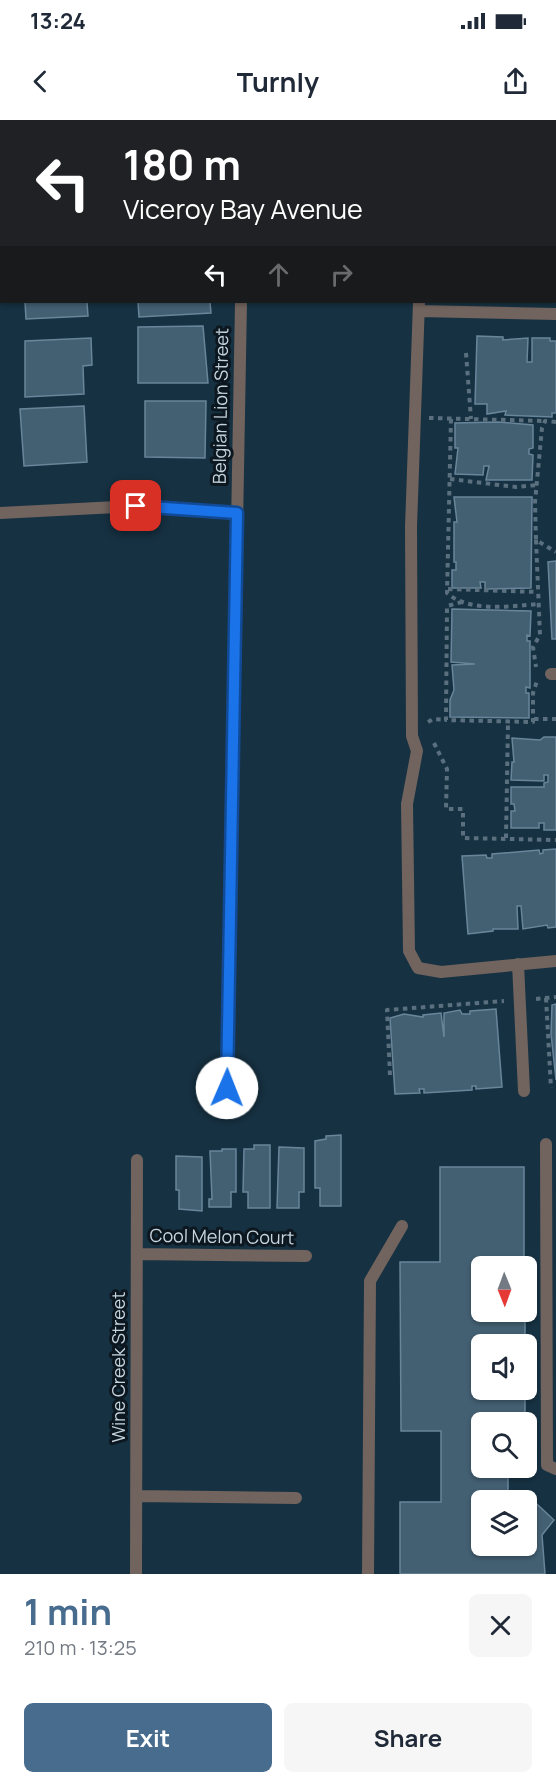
<!DOCTYPE html>
<meta charset="utf-8">
<style>
:root{--surface:#fff;--page:#f6f6f7;--text:#1f2937;--muted:#747a83;--accent:#486c8e}
body{margin:0;font-family:Manrope,sans-serif;background:var(--page);color:var(--text);height:100vh;display:flex;flex-direction:column;font-size:22px;white-space:nowrap}
*{box-sizing:border-box;margin:0}
p{font-size:20px;color:var(--muted)}
.icon{flex:none;width:33px;height:33px;fill:none;stroke:currentColor;stroke-width:2;stroke-linecap:round;stroke-linejoin:round}
.map{position:relative;height:1454px;overflow:hidden}
.drawer{display:flex;flex-direction:column;background:var(--surface);flex:1}
.drawer>*{flex:none}
.hud{position:absolute;left:0px;top:0px;width:556px;height:183px;box-shadow:0 2px 4px #0004;background:#202124;color:#fff;overflow:hidden}
.needle{width:39px;rotate:179deg}
.buttons{position:absolute;left:471px;top:1136px;display:grid;gap:12px}
.buttons a{display:grid;place-items:center;width:66px;height:66px;border-radius:9px;background:var(--surface);box-shadow:0 2px 4px #0004;font-size:30px}
.pin{position:absolute;display:grid;place-items:center;width:51px;height:51px;color:#fff;margin:-26px;border-radius:12px;box-shadow:0 3px 9px #0006}
.me{position:absolute;width:66px;margin:-33px;rotate:1deg;stroke-linejoin:round;filter:drop-shadow(0 0 4px #0008)}
.turn{display:flex;align-items:center;gap:21px;height:126px;padding:0 24px;font-size:27px}
.turn .icon{width:78px;height:78px;stroke-width:2.5}
.turn b{display:block;font-size:42px;line-height:51px}
.lanes{display:flex;align-items:center;height:57px;padding:0 24px;background:#0003;justify-content:center;gap:30px;direction:ltr}
.lanes .off{opacity:.35}
.round{display:grid;place-items:center;flex:none;width:63px;height:63px;border-radius:9px;background:var(--page)}
.head{display:flex;align-items:center;justify-content:space-between;height:102px;padding:0 24px}
h1{font-size:36px;font-weight:700;line-height:45px;color:var(--accent)}
.button{display:flex;gap:12px;margin-top:auto;padding:12px 24px}
.button a{flex:1;height:69px;border-radius:9px;background:var(--accent);color:#fff;font-size:24px;font-weight:700;line-height:69px;text-align:center}
.button a+a{background:var(--page);color:var(--text)}
.status{display:flex;justify-content:space-between;align-items:center;height:42px;padding:0 30px;background:var(--surface);direction:ltr}
.status svg{height:16px;fill:currentColor}
header{display:flex;justify-content:space-between;align-items:center;height:78px;padding:0 24px;background:var(--surface);font-size:27px;font-weight:700}
.map>svg:first-child{display:block}
.building{fill:#435f72;stroke:#69859a;stroke-width:1.5;fill-rule:evenodd}
.lines{fill:none;stroke-linecap:round;stroke-linejoin:round}
.path{stroke:#5a707f;stroke-width:4;stroke-dasharray:4.5 4.5;stroke-linecap:butt}
.lane{stroke:#71635d;stroke-width:12}
.street{stroke:#71635d;stroke-width:12}
.route-casing{stroke:#114b97;stroke-width:15}
.route{stroke:#1a73e8;stroke-width:10}
.labels{text-anchor:middle;stroke-width:6;stroke-linejoin:round;paint-order:stroke}
.street-label{font-size:18px;fill:#c5d4df;stroke:#0c171f}
</style>
<div class="status"><b>13:24</b><svg viewBox="0 0 49 12"><path d="M0 12V9h3v3zM5 12V6h3v6zM10 12V3h3v9zM15 12V0h3v12zM26 1h20v11H26zM47 4h2v5h-2z"/></svg></div>
<header><svg class="icon" aria-label="back" viewBox="0 0 24 24"><path d="M15 5l-7 7 7 7"/></svg>Turnly<svg class="icon" aria-label="share" viewBox="0 0 24 24"><path d="M12 15V3M7 8l5-5 5 5M5 13v7h14v-7"/></svg></header>
<div class="map">
<svg width="556" height="1454" viewBox="0 0 556 1454">
<rect width="100%" height="100%" fill="#163142"/>
<!-- building -->
<path class="building" d="M 143,0 L 207,0 L 207,2 L 143,2 Z
M 461,0 L 539,0 L 539,2 L 461,2 Z
M 25,182 L 87,182 L 88,196 L 26,199 Z
M 138,182 L 210,182 L 211,193 L 139,197 Z
M 203,206 L 208,263 L 138,263 L 138,207 Z
M 477,216 L 503,217 L 503,220 L 528,218 L 527,242 L 532,242 L 532,218 L 550,218 L 550,221 L 556,221 L 556,293 L 552,293 L 552,297 L 505,295 L 506,291 L 487,294 L 487,284 L 475,284 Z
M 91,218 L 92,245 L 83,246 L 84,274 L 25,277 L 25,221 Z
M 145,281 L 206,281 L 205,338 L 145,337 Z
M 84,286 L 87,342 L 24,346 L 20,289 Z
M 498,302 L 533,305 L 533,328 L 529,329 L 529,334 L 533,335 L 532,360 L 486,360 L 489,346 L 484,346 L 483,355 L 455,354 L 458,328 L 455,328 L 455,303 Z
M 454,377 L 532,377 L 531,468 L 485,469 L 485,462 L 480,462 L 481,468 L 452,468 L 452,450 L 456,450 L 456,442 L 454,442 L 454,402 L 457,402 Z
M 556,441 L 556,519 L 552,519 L 548,442 Z
M 452,489 L 531,491 L 530,516 L 527,515 L 527,521 L 530,521 L 530,568 L 526,567 L 526,573 L 529,573 L 529,598 L 450,597 L 450,580 L 454,570 L 452,545 L 475,544 L 451,542 Z
M 544,617 L 556,617 L 556,710 L 544,710 L 544,703 L 539,703 L 539,708 L 511,708 L 511,691 L 515,691 L 514,684 L 511,684 L 511,667 L 544,667 L 544,663 L 548,662 L 548,655 L 544,655 L 544,661 L 511,660 L 512,642 L 514,642 L 512,618 L 540,620 Z
M 556,729 L 556,807 L 548,808 L 547,805 L 523,809 L 521,786 L 517,786 L 518,809 L 493,809 L 493,811 L 468,814 L 462,736 L 486,735 L 487,738 L 492,738 L 492,734 L 539,730 L 540,734 L 543,733 L 543,730 Z
M 556,884 L 556,960 L 551,914 L 552,885 Z
M 496,889 L 502,967 L 476,969 L 476,966 L 472,966 L 472,970 L 424,973 L 424,969 L 419,969 L 420,973 L 395,974 L 390,898 L 404,894 L 423,897 L 423,895 L 441,893 L 444,917 L 444,893 L 460,890 L 462,894 L 470,894 L 470,891 Z
M 341,1015 L 341,1086 L 320,1086 L 320,1068 L 315,1068 L 315,1021 L 326,1019 L 326,1016 Z
M 254,1025 L 270,1025 L 270,1088 L 248,1088 L 248,1072 L 243,1072 L 244,1029 L 254,1029 Z
M 279,1027 L 304,1028 L 304,1072 L 299,1072 L 299,1088 L 277,1088 Z
M 222,1029 L 236,1029 L 236,1072 L 231,1072 L 231,1087 L 209,1087 L 209,1079 L 212,1079 L 210,1031 L 222,1031 Z
M 176,1036 L 202,1037 L 202,1091 L 179,1089 L 179,1070 L 176,1070 Z
M 440,1047 L 524,1047 L 524,1146 L 482,1146 L 482,1191 L 525,1191 L 525,1224 L 482,1224 L 482,1269 L 525,1269 L 525,1302 L 482,1302 L 482,1347 L 508,1347 L 508,1372 L 526,1374 L 554,1400 L 542,1415 L 545,1454 L 400,1454 L 400,1382 L 441,1382 L 441,1311 L 401,1311 L 400,1142 L 440,1142 ZM 482,1380 L 526,1380 L 526,1425 L 482,1425 Z"/>
<g class="lines">
<!-- path -->
<path class="path" d="M 454,2 L 454,0
M 545,2 L 545,0
M 555,167 L 556,167
M 466,233 L 471,299
M 429,298 L 545,301
M 451,299 L 447,473 C 469,493 512,486 539,484
M 556,302 L 545,301 L 542,308 L 535,382 L 536,420 L 556,432
M 450,359 L 516,367 L 537,365
M 536,420 L 540,515 L 533,527 L 536,547
M 448,469 L 538,472
M 462,482 L 447,486 L 446,600 L 533,602 L 533,573 L 537,561
M 534,599 L 556,599
M 428,602 L 433,599 L 446,600
M 434,623 L 447,649 L 446,689 L 463,689 L 463,718 L 556,720
M 506,718 L 508,602
M 546,878 L 551,968
M 536,879 L 556,877
M 390,955 L 387,890 L 504,881"/>
<!-- lane -->
<path class="lane" d="M 416,2 L 416,0
M 419,182 L 411,407 L 412,616 L 417,631 L 407,684 L 409,831 L 418,848 L 441,852 L 556,841
M 419,191 L 556,194
M 551,554 L 556,554
M 518,844 L 524,971
M 546,1024 L 547,1345 L 556,1349
M 368,1454 L 370,1161 L 402,1106"/>
<!-- street -->
<path class="street" d="M 244,2 L 244,0
M 0,393 L 136,386 L 237,393
M 227,968 L 241,182
M 137,1134 L 306,1136
M 136,1376 L 296,1378
M 136,1454 L 137,1040"/>
</g>
<g class="lines">
<!-- route casing -->
<g class="route-casing">
<path id="route" d="M 136,386 L 237,393 L 227,968"/>
</g>
<!-- route -->
<use href="#route" class="route"/>
</g>
<g class="labels">
<!-- street labels -->
<g class="street-label">
<text transform="translate(221 286) rotate(-89)" y="6">Belgian Lion Street</text>
<text transform="translate(222 1117) rotate(1)" y="6">Cool Melon Court</text>
<text transform="translate(119 1247) rotate(-90)" y="6">Wine Creek Street</text>
</g>
</g>
</svg>
<div class="buttons">
<a><svg class="needle" viewBox="-14 -14 28 28"><path d="M0-13l5 13h-10z" fill="#e53935"/><path d="M0 13l5-13h-10z" fill="#747a83"/></svg></a>
<a><svg class="icon" aria-label="sound" viewBox="0 0 24 24"><path d="M4 9h4l5-4v14l-5-4H4zM17 9q2 3 0 6"/></svg></a>
<a><svg class="icon" aria-label="search" viewBox="0 0 24 24"><circle cx="10" cy="10" r="6"/><path d="M15 15l6 6"/></svg></a>
<a><svg class="icon" aria-label="layers" viewBox="0 0 24 24"><path d="M12 4l9 5-9 5-9-5zM3 14l9 5 9-5"/></svg></a>
</div>
<div class="pin" style="left:136px;top:386px;background:#d93025"><svg class="icon" aria-label="arrive" viewBox="0 0 24 24"><path d="M6 21V4h12l-3 4 3 4H6"/></svg></div>
<svg class="me" style="left:227px;top:968px" viewBox="-20 -20 40 40"><circle r="19" fill="#fff"/><path d="M0-13L10 11 0 6-10 11z" fill="#1a73e8"/></svg>
<div class="hud">
<div class="turn"><svg class="icon" aria-label="left" viewBox="0 0 24 24"><path d="M17 20v-9H6M10 6l-5 5 5 5"/></svg><div><b>180 m</b>Viceroy Bay Avenue</div></div>
<div class="lanes"><svg class="icon" aria-label="left" viewBox="0 0 24 24"><path d="M17 20v-9H6M10 6l-5 5 5 5"/></svg><svg class="icon off" aria-label="ahead" viewBox="0 0 24 24"><path d="M12 20V5M6 11l6-6 6 6"/></svg><svg class="icon off" aria-label="right" viewBox="0 0 24 24"><path d="M7 20v-9h11M14 6l5 5-5 5"/></svg></div>
</div>
</div>
<section class="drawer">
<div class="head"><div><h1>1 min</h1><p>210 m · 13:25</p></div><a class="round"><svg class="icon" aria-label="close" viewBox="0 0 24 24"><path d="M6 6l12 12M18 6L6 18"/></svg></a></div>
<div class="button"><a>Exit</a><a>Share</a></div>
</section>
